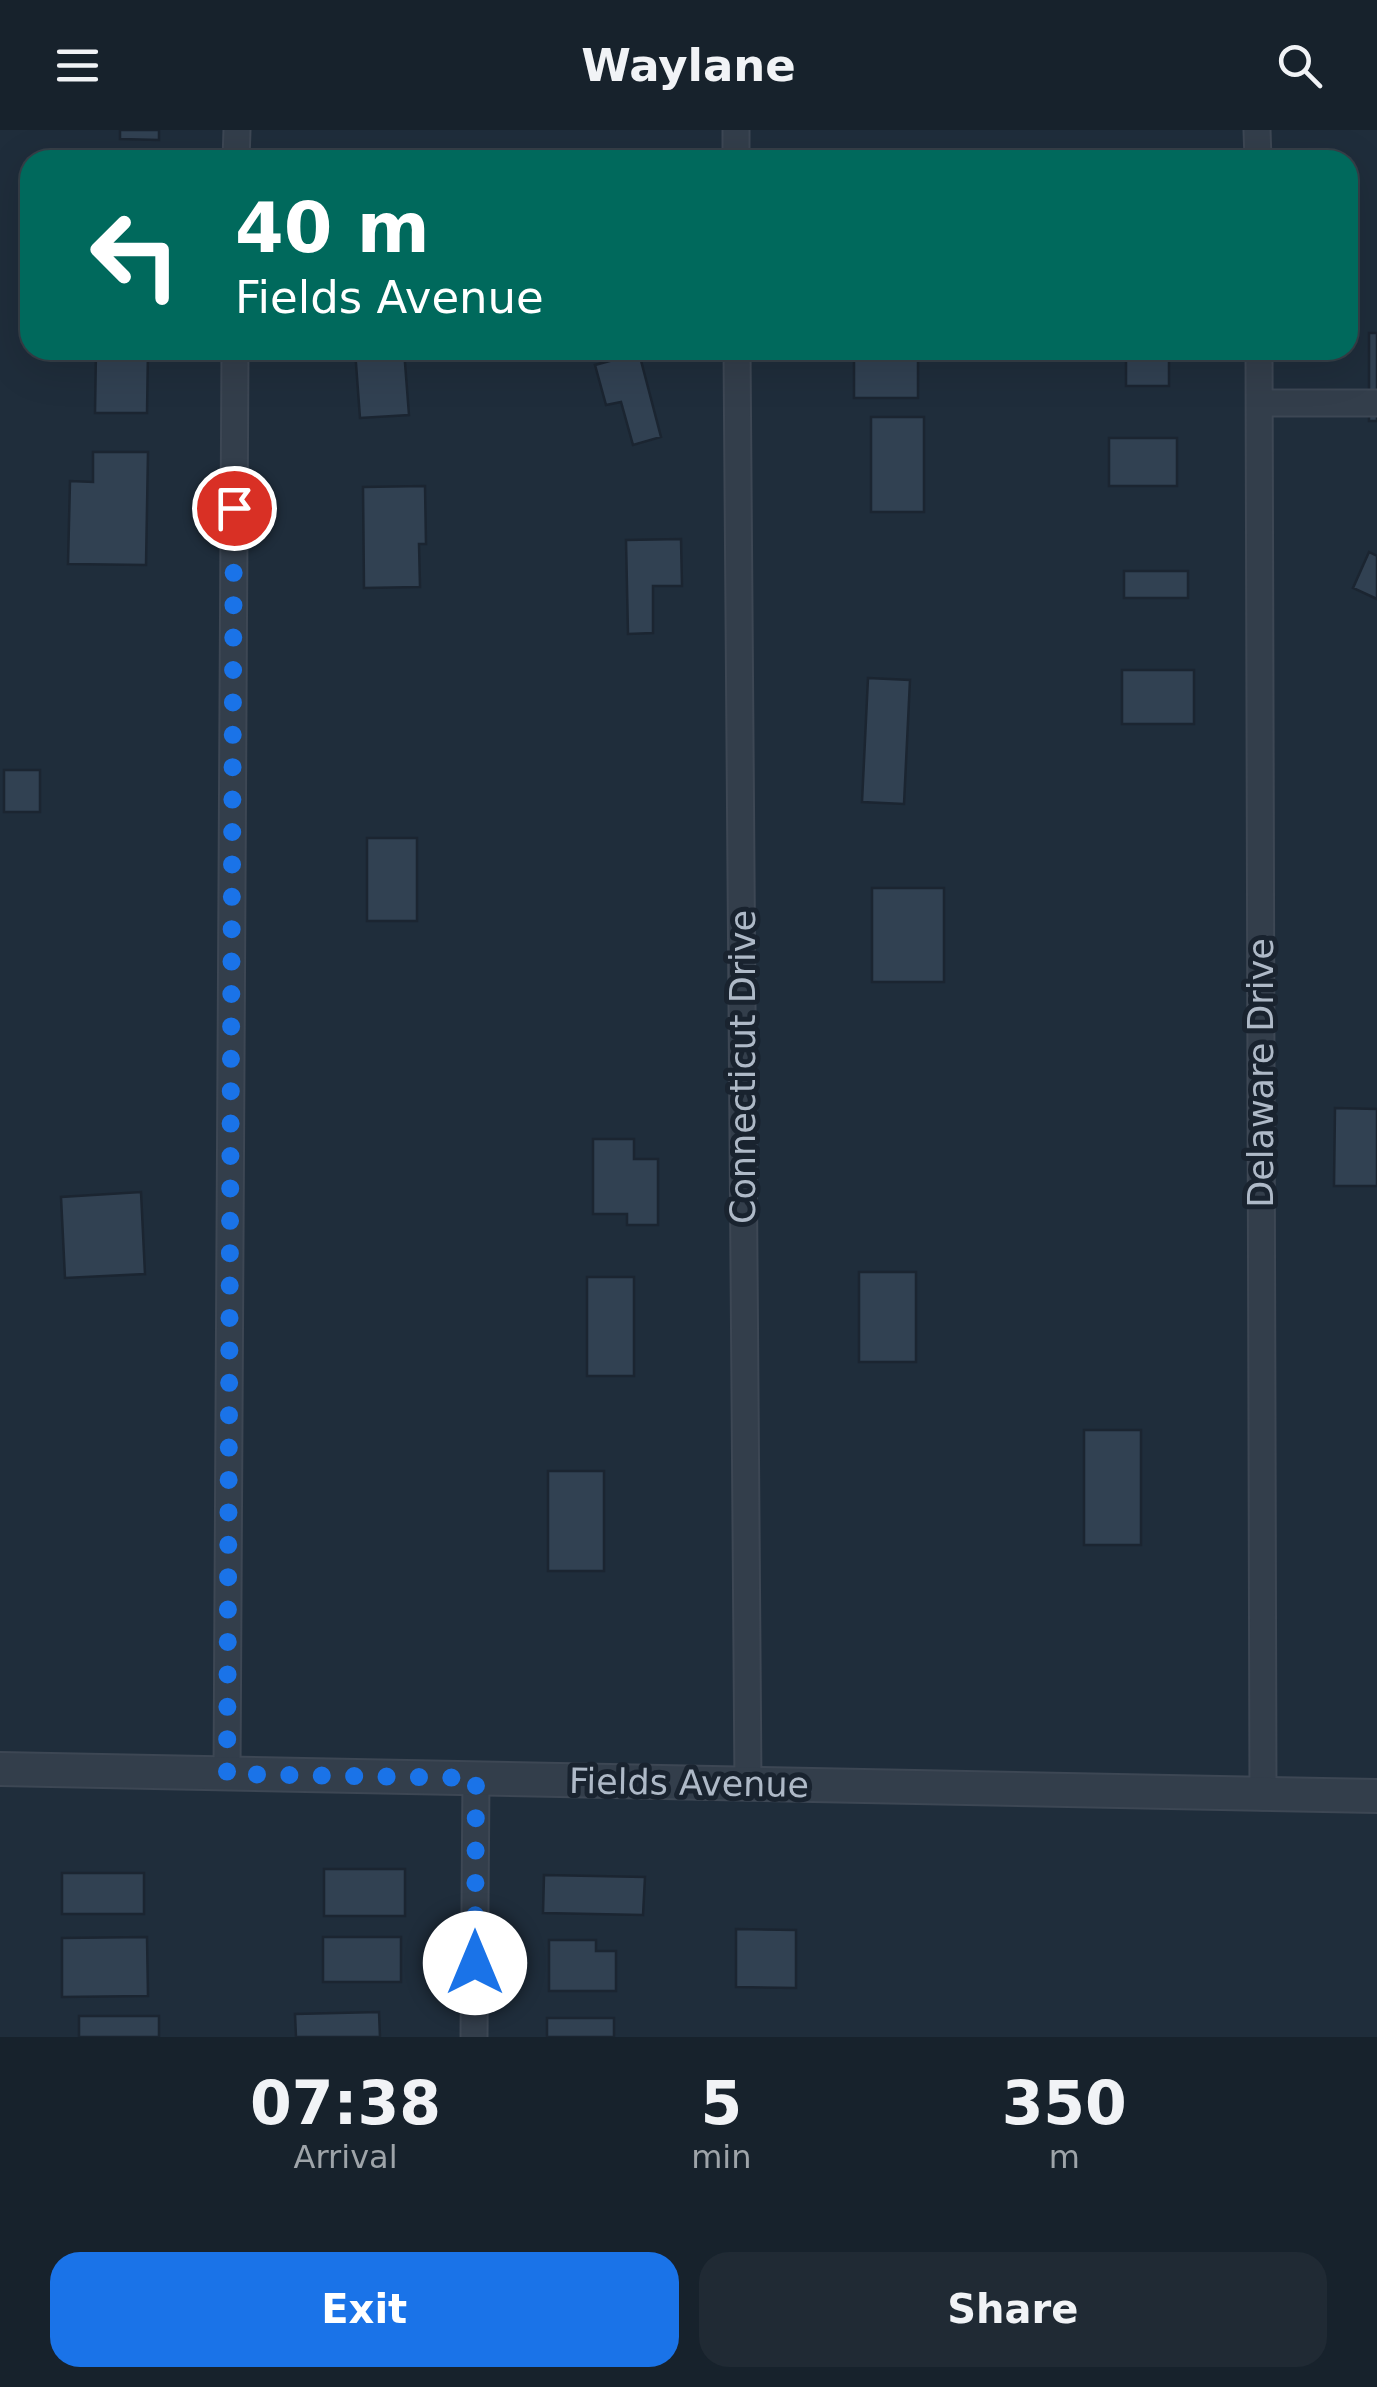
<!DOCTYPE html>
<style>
:root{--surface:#17222c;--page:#202a34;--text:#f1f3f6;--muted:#9ea4a9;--line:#363f48;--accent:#1a73e8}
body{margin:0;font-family:"DejaVu Sans",sans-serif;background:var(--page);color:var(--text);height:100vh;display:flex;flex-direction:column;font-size:38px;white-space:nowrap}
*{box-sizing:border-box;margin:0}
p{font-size:32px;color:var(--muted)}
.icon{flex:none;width:55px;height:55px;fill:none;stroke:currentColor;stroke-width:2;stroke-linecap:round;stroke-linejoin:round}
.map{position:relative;height:1907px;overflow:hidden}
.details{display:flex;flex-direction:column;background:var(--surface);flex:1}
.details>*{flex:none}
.guide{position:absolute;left:20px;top:20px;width:1338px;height:210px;border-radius:30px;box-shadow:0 10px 40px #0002,0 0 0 2px var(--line);background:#00695c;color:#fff;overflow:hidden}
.pin{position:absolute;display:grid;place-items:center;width:85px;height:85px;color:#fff;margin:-42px;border:5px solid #fff;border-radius:50%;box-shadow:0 2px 10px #0007}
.me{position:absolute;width:110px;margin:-55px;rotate:0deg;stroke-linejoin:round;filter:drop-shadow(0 0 8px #0008)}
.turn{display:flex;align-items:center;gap:35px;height:210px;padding:0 50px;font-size:45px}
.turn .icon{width:130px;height:130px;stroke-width:2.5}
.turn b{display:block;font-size:70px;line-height:85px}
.eta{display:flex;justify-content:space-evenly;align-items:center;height:170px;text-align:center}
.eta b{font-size:60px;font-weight:600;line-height:70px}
.button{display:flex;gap:20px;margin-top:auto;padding:20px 50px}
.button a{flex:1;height:115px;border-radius:30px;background:var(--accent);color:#fff;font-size:40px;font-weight:600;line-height:115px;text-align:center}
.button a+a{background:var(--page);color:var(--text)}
header{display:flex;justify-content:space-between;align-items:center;height:130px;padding:0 50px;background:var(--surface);font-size:45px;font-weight:600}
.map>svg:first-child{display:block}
.building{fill:#314152;stroke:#1b2531;stroke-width:2.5}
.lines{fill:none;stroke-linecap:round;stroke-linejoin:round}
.minor-casing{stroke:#3d4754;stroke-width:29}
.tertiary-casing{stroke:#3d4754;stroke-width:36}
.minor{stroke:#333e4b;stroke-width:25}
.tertiary{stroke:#333e4b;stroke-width:32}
.route{stroke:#1a73e8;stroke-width:18;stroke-dasharray:0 32.4}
.labels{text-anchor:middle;stroke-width:10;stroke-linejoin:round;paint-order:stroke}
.street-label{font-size:35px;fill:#aeb9c7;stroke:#19232f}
</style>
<header><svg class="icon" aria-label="menu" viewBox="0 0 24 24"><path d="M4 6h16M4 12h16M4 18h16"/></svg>Waylane<svg class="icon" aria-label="search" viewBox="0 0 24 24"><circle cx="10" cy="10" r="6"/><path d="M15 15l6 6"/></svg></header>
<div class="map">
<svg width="1377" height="1907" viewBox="0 0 1377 1907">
<rect width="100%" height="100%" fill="#1f2d3b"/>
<!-- building -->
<path class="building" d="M 120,0 L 159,0 L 159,10 L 120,9 Z
M 1369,203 L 1377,203 L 1377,291 L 1369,291 Z
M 96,220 L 148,220 L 147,283 L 95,283 Z
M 355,220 L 404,220 L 409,285 L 360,288 Z
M 854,220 L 918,220 L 918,268 L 854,268 Z
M 1126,220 L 1169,220 L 1169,256 L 1126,256 Z
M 639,223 L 661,307 L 633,315 L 621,272 L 606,275 L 595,235 Z
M 871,287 L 924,287 L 924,382 L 871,382 Z
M 1109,308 L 1177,308 L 1177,356 L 1109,356 Z
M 93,322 L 148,322 L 146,435 L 68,434 L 70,351 L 93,352 Z
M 425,356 L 426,414 L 419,414 L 420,457 L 364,458 L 363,357 Z
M 681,409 L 682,456 L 653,456 L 653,503 L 628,504 L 626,410 Z
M 1369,422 L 1377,426 L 1377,469 L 1353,458 Z
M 1124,441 L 1188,441 L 1188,468 L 1124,468 Z
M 1122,540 L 1194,540 L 1194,594 L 1122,594 Z
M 868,548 L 910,550 L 904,674 L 862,672 Z
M 4,640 L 40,640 L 40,682 L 4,682 Z
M 367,708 L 417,708 L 417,791 L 367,791 Z
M 872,758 L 944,758 L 944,852 L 872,852 Z
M 1335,978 L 1377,979 L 1377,1056 L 1334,1056 Z
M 593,1009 L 634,1009 L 634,1029 L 658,1029 L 658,1095 L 627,1095 L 627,1084 L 593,1084 Z
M 141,1062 L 145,1144 L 65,1148 L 61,1067 Z
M 859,1142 L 916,1142 L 916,1232 L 859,1232 Z
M 587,1147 L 634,1147 L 634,1246 L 587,1246 Z
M 1084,1300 L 1141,1300 L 1141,1415 L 1084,1415 Z
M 548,1341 L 604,1341 L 604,1441 L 548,1441 Z
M 324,1739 L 405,1739 L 405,1786 L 324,1786 Z
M 62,1743 L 144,1743 L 144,1784 L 62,1784 Z
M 544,1745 L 645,1747 L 643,1785 L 543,1783 Z
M 736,1799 L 796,1800 L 796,1858 L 736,1857 Z
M 147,1807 L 148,1866 L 62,1867 L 62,1808 Z
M 323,1807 L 401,1807 L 401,1852 L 323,1852 Z
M 549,1810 L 596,1810 L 596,1821 L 616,1821 L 616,1861 L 549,1861 Z
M 379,1882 L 380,1907 L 296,1907 L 295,1884 Z
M 79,1886 L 159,1886 L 159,1907 L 79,1907 Z
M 547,1888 L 614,1888 L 614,1907 L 547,1907 Z"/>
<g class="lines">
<!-- minor casing -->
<g class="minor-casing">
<path id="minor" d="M 736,0 L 736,30
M 1257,0 L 1258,30
M 236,30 L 237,0
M 737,220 L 748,1654
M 1259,220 L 1263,1667
M 1260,273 L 1377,273
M 227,1644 L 235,220
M 474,1907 L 476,1648"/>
</g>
<!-- tertiary casing -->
<g class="tertiary-casing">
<path id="tertiary" d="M 0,1639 L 1377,1666"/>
</g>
<!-- minor -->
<use href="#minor" class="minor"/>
<!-- tertiary -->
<use href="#tertiary" class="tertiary"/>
</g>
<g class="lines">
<!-- route -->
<path class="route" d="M 234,378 L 227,1644 L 476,1648 L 475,1833"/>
</g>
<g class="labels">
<!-- street labels -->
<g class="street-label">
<text transform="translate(743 937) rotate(-90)" y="12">Connecticut Drive</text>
<text transform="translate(1261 943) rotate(-90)" y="12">Delaware Drive</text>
<text transform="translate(689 1653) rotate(1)" y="12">Fields Avenue</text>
</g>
</g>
</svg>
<div class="pin" style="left:234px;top:378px;background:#d93025"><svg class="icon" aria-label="arrive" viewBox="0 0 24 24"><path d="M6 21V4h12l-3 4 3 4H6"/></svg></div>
<svg class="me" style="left:475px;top:1833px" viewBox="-20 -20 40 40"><circle r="19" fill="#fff"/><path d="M0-13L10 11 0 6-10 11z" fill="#1a73e8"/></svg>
<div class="guide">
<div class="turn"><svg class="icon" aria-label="left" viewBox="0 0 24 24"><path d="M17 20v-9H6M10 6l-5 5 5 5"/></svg><div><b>40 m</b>Fields Avenue</div></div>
</div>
</div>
<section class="details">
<div class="eta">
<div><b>07:38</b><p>Arrival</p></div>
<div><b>5</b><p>min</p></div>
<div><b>350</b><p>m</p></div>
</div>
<div class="button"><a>Exit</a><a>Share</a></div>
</section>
